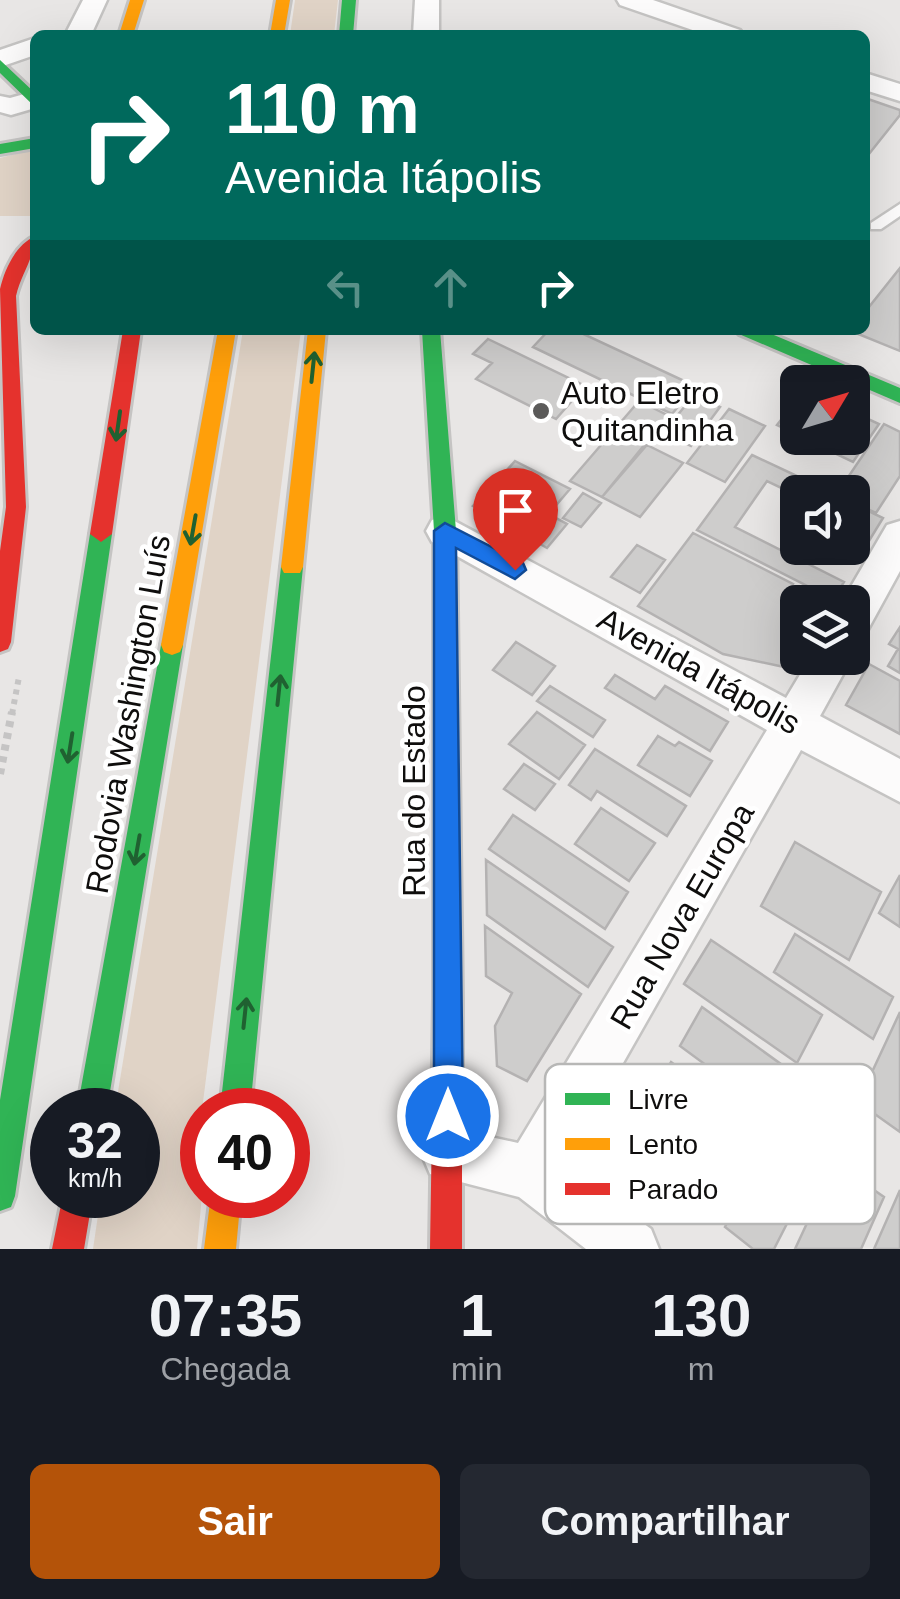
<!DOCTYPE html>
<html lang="pt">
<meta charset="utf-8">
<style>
:root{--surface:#171b24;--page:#242831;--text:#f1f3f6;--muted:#9ea1a6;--accent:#b45309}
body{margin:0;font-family:Helvetica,sans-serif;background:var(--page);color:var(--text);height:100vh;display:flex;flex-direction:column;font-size:38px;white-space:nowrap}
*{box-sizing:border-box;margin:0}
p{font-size:32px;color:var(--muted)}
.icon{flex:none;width:55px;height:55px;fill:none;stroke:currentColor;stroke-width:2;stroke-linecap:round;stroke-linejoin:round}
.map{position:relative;height:1249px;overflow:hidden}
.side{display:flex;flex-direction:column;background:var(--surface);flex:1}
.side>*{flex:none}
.top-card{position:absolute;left:30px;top:30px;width:840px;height:305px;border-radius:15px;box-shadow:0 10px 40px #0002;background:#00695c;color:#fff;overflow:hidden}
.needle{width:65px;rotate:52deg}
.controls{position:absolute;left:780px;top:365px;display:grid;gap:20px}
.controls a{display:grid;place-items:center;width:90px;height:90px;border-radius:15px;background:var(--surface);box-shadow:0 10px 40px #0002;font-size:50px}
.speed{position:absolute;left:30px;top:1088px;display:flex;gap:20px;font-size:50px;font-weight:700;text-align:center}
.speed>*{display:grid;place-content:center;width:130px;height:130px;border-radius:50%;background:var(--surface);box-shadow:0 10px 40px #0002;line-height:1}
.speed small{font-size:25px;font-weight:400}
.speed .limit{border:15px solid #d22;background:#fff;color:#111}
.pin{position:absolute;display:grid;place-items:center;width:85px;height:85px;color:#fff;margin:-102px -42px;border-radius:50% 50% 50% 0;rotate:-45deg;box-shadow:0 0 10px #0007}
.pin .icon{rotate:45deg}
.me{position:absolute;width:110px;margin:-55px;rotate:0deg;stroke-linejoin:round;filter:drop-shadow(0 0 8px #0008)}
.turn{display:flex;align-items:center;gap:35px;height:210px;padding:0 30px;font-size:45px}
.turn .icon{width:130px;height:130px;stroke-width:2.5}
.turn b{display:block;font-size:70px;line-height:85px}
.lanes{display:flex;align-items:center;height:95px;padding:0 30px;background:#0003;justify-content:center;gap:50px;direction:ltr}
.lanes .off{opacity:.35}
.eta{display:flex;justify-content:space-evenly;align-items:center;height:170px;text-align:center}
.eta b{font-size:60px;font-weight:800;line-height:70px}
.action{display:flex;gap:20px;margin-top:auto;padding:20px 30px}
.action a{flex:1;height:115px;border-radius:15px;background:var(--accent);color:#fff;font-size:40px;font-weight:800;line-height:115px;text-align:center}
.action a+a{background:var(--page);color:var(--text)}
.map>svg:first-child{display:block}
.green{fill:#e0d3c6}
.building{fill:#cecdcc;stroke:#b4b2b2;stroke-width:2.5}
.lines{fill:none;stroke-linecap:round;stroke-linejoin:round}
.lane-casing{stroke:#c5c4c3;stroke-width:5}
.street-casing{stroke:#c5c4c3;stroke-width:5}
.fast-casing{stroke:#c5c4c3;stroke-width:6}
.slow-casing{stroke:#c5c4c3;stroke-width:6}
.jam-casing{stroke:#c5c4c3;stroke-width:6}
.path-far1{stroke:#c5c4c4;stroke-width:6;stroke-dasharray:5 5;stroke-linecap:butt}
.path{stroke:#c5c4c4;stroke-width:8;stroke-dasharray:6 6;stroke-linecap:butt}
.lane{fill:#fcfbfb;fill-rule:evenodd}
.street{fill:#fcfbfb;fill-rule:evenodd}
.fast{fill:#30b455;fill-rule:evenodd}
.slow{fill:#ff9f0a;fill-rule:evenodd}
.jam{fill:#e5322d;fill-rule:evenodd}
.oneway{stroke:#206131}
.route{fill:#1a73e8;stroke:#114b97;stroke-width:2.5}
.poi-dot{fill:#5b5a59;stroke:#fff;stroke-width:4}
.labels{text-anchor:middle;stroke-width:9;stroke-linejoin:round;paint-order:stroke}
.poi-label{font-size:32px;fill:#0f0e0d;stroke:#fff;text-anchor:start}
.street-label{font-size:32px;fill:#0f0e0d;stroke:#fff}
.key{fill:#fff;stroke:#b7b7b6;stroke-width:2.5}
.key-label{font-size:28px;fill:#0f0e0d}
</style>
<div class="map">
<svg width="900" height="1249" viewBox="0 0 900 1249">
<rect width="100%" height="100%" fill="#e8e6e5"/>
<!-- green -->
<path class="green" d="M 295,0 L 338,0 L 334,35 L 290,35 Z
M 35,149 L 35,216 L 0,216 L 0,158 Z
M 243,330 L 301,330 L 202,1110 L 202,1195 L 197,1249 L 93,1249 L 101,1195 L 138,1195 L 138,1110 L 115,1110 Z"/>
<!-- building -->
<path class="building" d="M 865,98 L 900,110 L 900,115 L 865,159 Z
M 900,268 L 900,351 L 851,331 L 865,330 L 865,312 Z
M 549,330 L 575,330 L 695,386 L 672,414 L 533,347 Z
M 488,339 L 585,386 L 556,419 L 476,379 L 492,363 L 473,354 Z
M 694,395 L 720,407 L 691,446 L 663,433 Z
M 852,397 L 865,403 L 857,414 L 879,424 L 853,462 L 803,438 L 852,438 Z
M 798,398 L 798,435 L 777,425 Z
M 639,401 L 671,417 L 602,497 L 570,481 Z
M 729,409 L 765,426 L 725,482 L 687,463 Z
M 884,424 L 900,432 L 900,476 L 876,513 L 852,502 L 852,492 L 838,492 Z
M 645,444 L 683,463 L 640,517 L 602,497 Z
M 752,455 L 831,492 L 798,492 L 798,496 L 767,481 L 735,527 L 844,582 L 833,599 L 697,530 Z
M 515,461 L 570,489 L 552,510 L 497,481 Z
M 494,484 L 520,499 L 500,521 L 473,506 Z
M 583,493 L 601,503 L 581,527 L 563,518 Z
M 520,499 L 567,524 L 547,548 L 500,521 Z
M 852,503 L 883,518 L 858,559 L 835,548 L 852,548 Z
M 693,533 L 793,584 L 784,597 L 798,604 L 798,655 L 789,668 L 723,654 L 638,606 Z
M 637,545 L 665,560 L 640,593 L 611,577 Z
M 900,627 L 900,673 L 888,666 L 898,649 L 889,644 Z
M 516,642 L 555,666 L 532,695 L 493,670 Z
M 869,664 L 900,681 L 900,734 L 846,705 Z
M 615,675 L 655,699 L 665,686 L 728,722 L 710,751 L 605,688 Z
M 550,686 L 605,720 L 593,737 L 537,701 Z
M 537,712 L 585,745 L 559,779 L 509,744 Z
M 658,736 L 675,746 L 679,742 L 712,761 L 690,796 L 638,765 Z
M 595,749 L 686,806 L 667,836 L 597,791 L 591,800 L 569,785 Z
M 524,764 L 555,784 L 535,810 L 504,789 Z
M 601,808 L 655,843 L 629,881 L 575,844 Z
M 513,815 L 628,892 L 605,929 L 489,849 Z
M 795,842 L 881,892 L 849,960 L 761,906 Z
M 486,860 L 613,947 L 588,987 L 487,915 Z
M 900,875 L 900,927 L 879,913 Z
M 485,926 L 581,994 L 527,1081 L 497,1066 L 495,1026 L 512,993 L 486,976 Z
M 795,934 L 893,997 L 873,1039 L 774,972 Z
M 711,940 L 822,1015 L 797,1063 L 684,984 Z
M 702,1007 L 846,1111 L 827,1150 L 794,1126 L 802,1110 L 781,1095 L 771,1113 L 680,1046 Z
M 900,1012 L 900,1132 L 858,1102 Z
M 671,1062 L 738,1112 L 727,1131 L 660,1081 Z
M 778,1128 L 820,1159 L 774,1249 L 753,1249 L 725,1227 Z
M 835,1163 L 884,1197 L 861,1249 L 795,1249 Z
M 900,1190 L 900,1249 L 874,1249 Z"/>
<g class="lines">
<!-- lane casing -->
<g class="lane-casing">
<path id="lane" d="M 900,204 L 900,216 L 881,229 L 871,229 L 871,223 Z"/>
</g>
<!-- street casing -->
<g class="street-casing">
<path id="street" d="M 83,0 L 107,0 L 91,35 L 65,35 Z
M 415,0 L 439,0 L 439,35 L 413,35 Z
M 617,0 L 653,0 L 740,30 L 744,35 L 707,35 L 620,5 Z
M 35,38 L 35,55 L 0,67 L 0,50 Z
M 865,73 L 900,84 L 900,101 L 865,90 Z
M 35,91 L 35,108 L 11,115 L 0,112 L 0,96 L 10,98 Z
M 445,516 L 786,698 L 810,658 L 852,658 L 820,716 L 900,759 L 900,802 L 801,750 L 565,1165 L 651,1229 L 659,1249 L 586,1249 L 519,1197 L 430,1174 L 422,1155 L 430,1136 L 449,1128 L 518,1143 L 767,730 L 432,542 L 426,531 L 432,520 Z
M 900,521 L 900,571 L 866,633 L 852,638 L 852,602 L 842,602 L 887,525 Z"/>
</g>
<!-- fast casing -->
<g class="fast-casing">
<path id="fast" d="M 342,0 L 356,0 L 353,35 L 339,35 Z
M 0,60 L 35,93 L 35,107 L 0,73 Z
M 35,138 L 35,148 L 0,154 L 0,144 Z
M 422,330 L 440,330 L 456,531 L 462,1000 L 458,1010 L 448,1014 L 438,1010 L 434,1000 L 434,531 Z
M 736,330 L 762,330 L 900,388 L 900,403 L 739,334 Z
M 101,526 L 112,534 L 15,1196 L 11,1207 L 0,1211 L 0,1100 L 90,534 Z
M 292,558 L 300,561 L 303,567 L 250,1110 L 220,1110 L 281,567 L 284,561 Z
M 172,635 L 180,638 L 183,645 L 107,1110 L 77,1110 L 161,645 L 164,638 Z"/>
</g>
<!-- slow casing -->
<g class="slow-casing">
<path id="slow" d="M 130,0 L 144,0 L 133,35 L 119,35 Z
M 276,0 L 290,0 L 284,35 L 270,35 Z
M 218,330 L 236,330 L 183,645 L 180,652 L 172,655 L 164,652 L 161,645 Z
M 308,330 L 326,330 L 303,567 L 300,573 L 284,573 L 281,567 Z
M 211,1195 L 241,1195 L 236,1249 L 204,1249 Z"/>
</g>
<!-- jam casing -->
<g class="jam-casing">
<path id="jam" d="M 35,236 C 35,257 21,274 16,296 L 26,507 L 11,642 L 8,649 L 0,652 L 0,551 L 6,507 L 0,289 C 5,268 16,245 35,236 Z
M 123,330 L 141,330 L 112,534 L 101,542 L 90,534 Z
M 448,986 L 458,990 L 462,1000 L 462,1249 L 430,1249 L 434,1000 L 438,990 Z
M 63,1195 L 93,1195 L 84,1249 L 52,1249 Z"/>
</g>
<!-- path-far1 -->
<path class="path-far1" d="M 12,714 L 19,677"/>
<!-- path -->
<path class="path" d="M 0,774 L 12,712"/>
<!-- lane -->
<use href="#lane" class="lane"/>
<!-- street -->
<use href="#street" class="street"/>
<!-- fast -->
<use href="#fast" class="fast"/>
<!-- slow -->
<use href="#slow" class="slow"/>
<!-- jam -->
<use href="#jam" class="jam"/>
</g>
<!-- one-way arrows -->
<defs><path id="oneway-shaft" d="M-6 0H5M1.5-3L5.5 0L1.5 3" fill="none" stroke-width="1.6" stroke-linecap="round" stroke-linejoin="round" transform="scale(2.5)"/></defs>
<g class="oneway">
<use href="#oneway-shaft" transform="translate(313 367) rotate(-84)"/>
<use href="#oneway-shaft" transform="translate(118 426) rotate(98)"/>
<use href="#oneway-shaft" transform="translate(193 530) rotate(100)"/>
<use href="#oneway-shaft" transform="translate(279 690) rotate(-84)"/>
<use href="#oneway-shaft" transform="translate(70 748) rotate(99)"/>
<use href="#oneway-shaft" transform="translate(137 850) rotate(100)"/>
<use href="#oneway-shaft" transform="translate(245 1013) rotate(-84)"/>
</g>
<!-- route -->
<path class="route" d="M 445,523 L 523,563 L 526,570 L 515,579 L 456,548 L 463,1116 L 459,1127 L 448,1131 L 438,1127 L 434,1116 L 434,531 Z"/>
<!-- markers -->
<circle class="poi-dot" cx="541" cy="411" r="10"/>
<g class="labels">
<!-- poi labels -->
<g class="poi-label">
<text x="561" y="404">Auto Eletro<tspan x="561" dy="37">Quitandinha</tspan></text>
</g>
<!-- street labels -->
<g class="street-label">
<text transform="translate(699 671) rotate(29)" y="11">Avenida Itápolis</text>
<text transform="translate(128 714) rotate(-80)" y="11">Rodovia Washington Luís</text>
<text transform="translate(414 791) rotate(-90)" y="11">Rua do Estado</text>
<text transform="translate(682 916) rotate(-60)" y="11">Rua Nova Europa</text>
</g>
</g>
<!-- legend -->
<rect x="545" y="1064" width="330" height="160" rx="15" class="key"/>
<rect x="565" y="1093" width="45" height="12" fill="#30b455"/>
<rect x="565" y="1138" width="45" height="12" fill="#ff9f0a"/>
<rect x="565" y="1183" width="45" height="12" fill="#e5322d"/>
<g class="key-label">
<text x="628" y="1109">Livre</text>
<text x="628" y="1154">Lento</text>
<text x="628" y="1199">Parado</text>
</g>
</svg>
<div class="controls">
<a><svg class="needle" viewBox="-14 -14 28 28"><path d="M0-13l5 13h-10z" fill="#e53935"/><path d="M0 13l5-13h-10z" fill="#9ea1a6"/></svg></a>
<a><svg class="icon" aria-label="sound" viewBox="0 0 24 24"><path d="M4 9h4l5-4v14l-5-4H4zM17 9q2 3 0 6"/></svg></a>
<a><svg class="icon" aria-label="layers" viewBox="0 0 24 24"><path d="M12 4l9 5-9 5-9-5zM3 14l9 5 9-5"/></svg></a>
</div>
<div class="speed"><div>32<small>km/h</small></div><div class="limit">40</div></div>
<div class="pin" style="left:515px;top:570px;background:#d93025"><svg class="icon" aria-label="arrive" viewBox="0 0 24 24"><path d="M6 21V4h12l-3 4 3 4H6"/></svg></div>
<svg class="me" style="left:448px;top:1116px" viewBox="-20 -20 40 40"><circle r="17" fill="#1a73e8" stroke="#fff" stroke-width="3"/><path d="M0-11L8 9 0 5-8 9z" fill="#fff"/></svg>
<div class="top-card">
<div class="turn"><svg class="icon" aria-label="right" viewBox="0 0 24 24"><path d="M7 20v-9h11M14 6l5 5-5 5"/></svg><div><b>110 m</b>Avenida Itápolis</div></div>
<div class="lanes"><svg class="icon off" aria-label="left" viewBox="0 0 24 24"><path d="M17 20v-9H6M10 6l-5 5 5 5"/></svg><svg class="icon off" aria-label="ahead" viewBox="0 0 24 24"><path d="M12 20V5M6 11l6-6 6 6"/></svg><svg class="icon" aria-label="right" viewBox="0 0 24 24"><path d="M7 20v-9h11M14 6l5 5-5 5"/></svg></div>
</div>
</div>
<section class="side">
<div class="eta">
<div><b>07:35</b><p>Chegada</p></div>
<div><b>1</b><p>min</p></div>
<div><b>130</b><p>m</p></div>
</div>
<div class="action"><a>Sair</a><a>Compartilhar</a></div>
</section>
